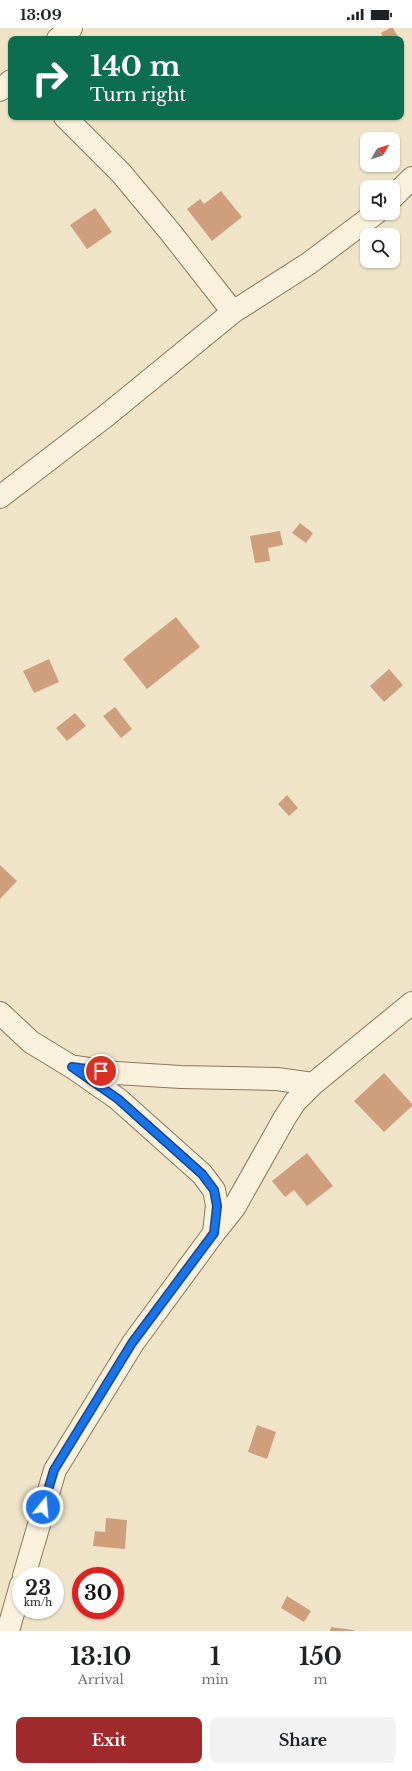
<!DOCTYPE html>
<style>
:root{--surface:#fff;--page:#f2f2f2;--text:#202124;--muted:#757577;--accent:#9e2a2b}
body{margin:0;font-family:"Libre Baskerville",serif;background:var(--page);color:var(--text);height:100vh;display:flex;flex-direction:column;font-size:15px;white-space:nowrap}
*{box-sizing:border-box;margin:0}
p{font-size:13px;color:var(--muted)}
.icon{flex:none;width:22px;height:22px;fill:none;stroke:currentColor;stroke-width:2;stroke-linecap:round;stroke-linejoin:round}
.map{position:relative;height:1603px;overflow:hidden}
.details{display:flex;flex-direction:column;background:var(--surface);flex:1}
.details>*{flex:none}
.top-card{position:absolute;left:8px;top:8px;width:396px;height:84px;border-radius:8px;box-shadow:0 1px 3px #0004;background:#0b6e4f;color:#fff;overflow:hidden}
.needle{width:26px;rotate:51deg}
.buttons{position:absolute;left:360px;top:104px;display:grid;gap:8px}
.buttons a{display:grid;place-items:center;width:40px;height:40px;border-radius:8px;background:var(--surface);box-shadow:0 1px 3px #0004;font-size:20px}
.speed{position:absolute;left:12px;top:1539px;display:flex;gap:8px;font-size:20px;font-weight:700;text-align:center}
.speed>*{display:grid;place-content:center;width:52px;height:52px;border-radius:50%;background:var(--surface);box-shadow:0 1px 3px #0004;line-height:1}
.speed small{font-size:10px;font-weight:400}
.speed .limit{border:6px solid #d22;background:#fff;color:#111}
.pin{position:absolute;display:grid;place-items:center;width:34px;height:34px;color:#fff;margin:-17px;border:2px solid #fff;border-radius:50%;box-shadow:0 1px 4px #0007}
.me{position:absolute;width:44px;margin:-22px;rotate:17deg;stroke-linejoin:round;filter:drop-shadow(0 0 3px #0008)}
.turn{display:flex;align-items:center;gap:14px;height:84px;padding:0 16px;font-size:18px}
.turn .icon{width:52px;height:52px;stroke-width:2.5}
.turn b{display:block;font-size:28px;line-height:34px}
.eta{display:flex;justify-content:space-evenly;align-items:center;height:68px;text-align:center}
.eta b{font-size:24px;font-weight:700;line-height:28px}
.cta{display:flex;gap:8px;margin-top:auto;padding:8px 16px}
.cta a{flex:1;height:46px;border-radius:8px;background:var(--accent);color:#fff;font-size:16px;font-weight:700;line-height:46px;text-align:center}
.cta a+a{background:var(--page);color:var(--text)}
.status{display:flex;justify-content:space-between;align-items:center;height:28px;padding:0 20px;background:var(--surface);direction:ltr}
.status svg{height:11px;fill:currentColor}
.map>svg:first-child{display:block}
.building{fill:#cf9f7d}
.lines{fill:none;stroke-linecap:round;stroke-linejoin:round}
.minor-casing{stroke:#8d765c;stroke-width:24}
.minor{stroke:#faf1dc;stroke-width:22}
.route-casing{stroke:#114b97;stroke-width:10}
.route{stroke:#1a73e8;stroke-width:7}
</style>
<div class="status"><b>13:09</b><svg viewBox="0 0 49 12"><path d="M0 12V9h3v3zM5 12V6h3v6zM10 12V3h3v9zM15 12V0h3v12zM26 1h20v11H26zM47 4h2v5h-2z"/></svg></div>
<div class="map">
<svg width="412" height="1603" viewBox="0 0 412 1603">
<rect width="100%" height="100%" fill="#f0e4c8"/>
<!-- building -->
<path class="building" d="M 390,0 L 393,0 L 399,10 L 384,11 L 381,5 Z
M 221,163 L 242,189 L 212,213 L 187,181 L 200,171 L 204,176 Z
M 95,180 L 112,204 L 87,221 L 70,197 Z
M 300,495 L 313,505 L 306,515 L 292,505 Z
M 280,503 L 283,517 L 268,520 L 270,533 L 255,535 L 250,508 Z
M 176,589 L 200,619 L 147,661 L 123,631 Z
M 49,631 L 59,654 L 34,665 L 23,643 Z
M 389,641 L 403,657 L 384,674 L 370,658 Z
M 115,679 L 132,701 L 121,710 L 103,688 Z
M 75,685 L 86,698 L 67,713 L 56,700 Z
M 287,767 L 298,780 L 289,788 L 278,776 Z
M 0,837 L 17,853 L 0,871 Z
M 384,1045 L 412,1076 L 412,1078 L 384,1104 L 354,1073 Z
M 307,1125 L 333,1158 L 307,1178 L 294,1162 L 285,1169 L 272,1153 Z
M 257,1397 L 276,1404 L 267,1431 L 248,1424 Z
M 106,1490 L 127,1492 L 125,1521 L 93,1518 L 95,1503 L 105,1504 Z
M 287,1568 L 311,1583 L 304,1594 L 281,1580 Z
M 331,1599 L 354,1602 L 354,1603 L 330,1603 Z"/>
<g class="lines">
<!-- minor casing -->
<g class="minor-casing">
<path id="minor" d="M 58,11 L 71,0
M 0,62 L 11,53
M 65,89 L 121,145 L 171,205 L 233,284
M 393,169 L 412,150
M 0,469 L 107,387 L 233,284 L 308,236 L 376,185
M 0,985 L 31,1014 L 72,1039 L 118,1071 L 202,1146 L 214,1162 L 217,1177 L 214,1205 L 133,1315 L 55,1442 L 24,1548
M 77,1039 L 116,1045 L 181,1049 L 277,1051 L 313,1056
M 214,1205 L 234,1180 L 284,1091 L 295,1074 L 313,1056 L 412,975
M 8,1603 L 21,1557"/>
</g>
<!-- minor -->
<use href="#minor" class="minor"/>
</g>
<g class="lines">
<!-- route casing -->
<g class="route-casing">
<path id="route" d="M 43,1479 L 54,1442 L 132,1315 L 214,1205 L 217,1178 L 214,1162 L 202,1146 L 118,1071 L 72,1039 L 101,1043"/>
</g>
<!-- route -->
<use href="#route" class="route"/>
</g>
</svg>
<div class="buttons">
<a><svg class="needle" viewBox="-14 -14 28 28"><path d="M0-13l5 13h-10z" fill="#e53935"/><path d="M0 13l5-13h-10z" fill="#757577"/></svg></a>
<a><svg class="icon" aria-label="sound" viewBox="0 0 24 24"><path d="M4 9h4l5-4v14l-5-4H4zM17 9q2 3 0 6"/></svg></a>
<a><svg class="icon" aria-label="search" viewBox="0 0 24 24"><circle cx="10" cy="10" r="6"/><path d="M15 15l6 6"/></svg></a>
</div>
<div class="speed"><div>23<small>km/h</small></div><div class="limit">30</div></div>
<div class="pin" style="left:101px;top:1043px;background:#d93025"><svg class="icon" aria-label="arrive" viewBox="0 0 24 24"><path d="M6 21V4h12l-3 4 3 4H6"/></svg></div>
<svg class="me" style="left:43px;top:1479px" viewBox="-20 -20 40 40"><circle r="17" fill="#1a73e8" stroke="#fff" stroke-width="3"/><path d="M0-11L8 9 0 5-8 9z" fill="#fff"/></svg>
<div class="top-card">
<div class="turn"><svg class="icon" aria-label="right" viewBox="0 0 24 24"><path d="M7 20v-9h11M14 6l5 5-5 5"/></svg><div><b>140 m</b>Turn right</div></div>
</div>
</div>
<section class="details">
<div class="eta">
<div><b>13:10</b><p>Arrival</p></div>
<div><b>1</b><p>min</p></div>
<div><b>150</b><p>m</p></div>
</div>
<div class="cta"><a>Exit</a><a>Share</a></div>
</section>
